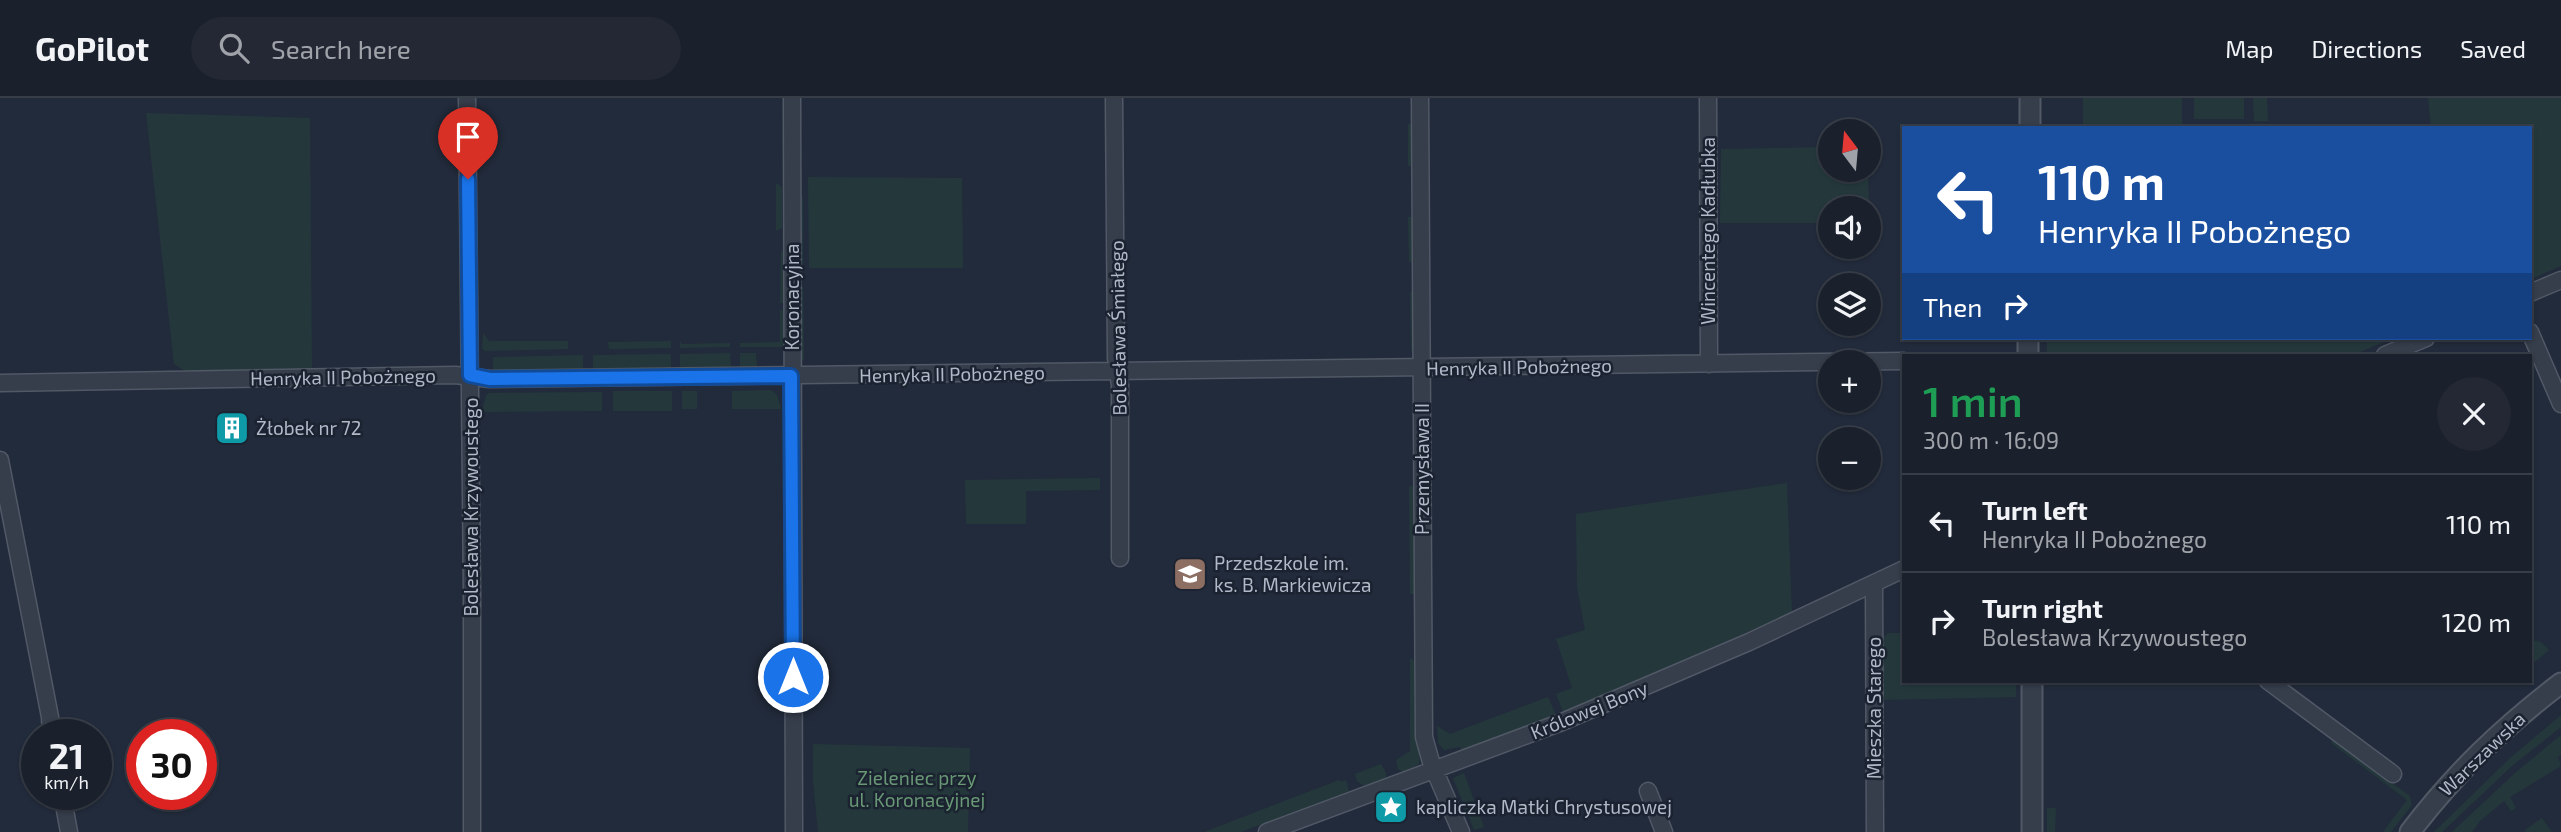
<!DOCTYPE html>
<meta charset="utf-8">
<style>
:root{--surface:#1a202c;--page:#232834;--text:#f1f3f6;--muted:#9fa3a9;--line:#383e48}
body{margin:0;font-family:"Exo 2",sans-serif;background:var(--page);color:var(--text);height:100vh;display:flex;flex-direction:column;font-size:26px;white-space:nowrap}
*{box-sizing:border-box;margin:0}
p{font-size:23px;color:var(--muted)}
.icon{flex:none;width:38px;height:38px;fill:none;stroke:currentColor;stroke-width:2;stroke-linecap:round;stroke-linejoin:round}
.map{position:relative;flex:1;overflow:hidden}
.drawer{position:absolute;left:1902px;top:256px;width:630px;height:329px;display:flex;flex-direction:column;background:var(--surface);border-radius:0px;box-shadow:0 2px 5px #0004,0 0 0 2px var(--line)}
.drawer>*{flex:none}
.banner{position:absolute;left:1902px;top:28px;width:630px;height:214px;border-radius:0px;box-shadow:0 2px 5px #0004,0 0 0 2px var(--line);background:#1a4fa0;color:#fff;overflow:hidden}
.needle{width:46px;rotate:344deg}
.tools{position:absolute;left:1818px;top:21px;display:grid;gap:14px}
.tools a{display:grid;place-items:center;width:63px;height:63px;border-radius:50%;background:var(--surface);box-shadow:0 2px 5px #0004,0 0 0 2px var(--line);font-size:35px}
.speed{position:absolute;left:21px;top:621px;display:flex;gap:14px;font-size:35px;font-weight:700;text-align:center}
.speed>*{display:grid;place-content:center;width:91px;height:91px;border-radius:50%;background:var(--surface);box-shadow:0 2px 5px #0004,0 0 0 2px var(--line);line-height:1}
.speed small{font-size:18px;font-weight:400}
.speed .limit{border:10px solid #d22;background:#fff;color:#111}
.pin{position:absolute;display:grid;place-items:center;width:60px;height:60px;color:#fff;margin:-72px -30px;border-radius:50% 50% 50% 0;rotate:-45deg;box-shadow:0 0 7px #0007}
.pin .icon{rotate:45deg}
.me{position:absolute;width:77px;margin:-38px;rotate:0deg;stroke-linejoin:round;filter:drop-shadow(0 0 5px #0008)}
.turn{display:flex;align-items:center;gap:24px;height:147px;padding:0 21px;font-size:32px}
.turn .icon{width:91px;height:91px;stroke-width:2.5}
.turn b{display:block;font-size:49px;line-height:60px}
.then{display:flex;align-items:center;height:66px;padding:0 21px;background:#0003;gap:14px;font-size:26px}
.round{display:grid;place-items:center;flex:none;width:74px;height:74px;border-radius:37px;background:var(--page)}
.summary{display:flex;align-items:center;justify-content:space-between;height:119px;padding:0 21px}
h1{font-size:42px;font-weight:600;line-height:52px;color:#1e9e55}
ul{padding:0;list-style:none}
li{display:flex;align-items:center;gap:21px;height:98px;padding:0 21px;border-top:2px solid var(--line)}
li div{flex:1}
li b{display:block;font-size:26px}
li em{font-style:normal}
header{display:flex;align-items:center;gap:42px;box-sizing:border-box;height:98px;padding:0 35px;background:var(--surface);border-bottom:2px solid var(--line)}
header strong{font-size:33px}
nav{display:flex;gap:38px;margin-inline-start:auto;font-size:24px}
.search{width:490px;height:63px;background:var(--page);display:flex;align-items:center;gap:18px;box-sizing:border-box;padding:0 24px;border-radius:38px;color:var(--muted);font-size:26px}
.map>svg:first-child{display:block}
.green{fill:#24383c}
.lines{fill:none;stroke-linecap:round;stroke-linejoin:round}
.minor-casing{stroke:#515866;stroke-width:19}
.tertiary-casing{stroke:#515866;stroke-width:23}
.minor{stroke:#363d4b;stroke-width:16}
.tertiary{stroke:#363d4b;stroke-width:19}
.route-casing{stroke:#114b97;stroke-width:18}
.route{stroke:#1a73e8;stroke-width:12}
.labels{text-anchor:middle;stroke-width:5;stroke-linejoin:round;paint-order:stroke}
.street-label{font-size:19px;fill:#b1b8c7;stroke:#1b2230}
.poi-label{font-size:19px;fill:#b1b8c7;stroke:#1b2230;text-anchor:start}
.park-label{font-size:19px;fill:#689875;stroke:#1b2230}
</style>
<header>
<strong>GoPilot</strong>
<div class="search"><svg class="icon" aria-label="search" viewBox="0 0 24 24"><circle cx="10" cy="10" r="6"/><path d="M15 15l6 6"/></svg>Search here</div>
<nav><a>Map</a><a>Directions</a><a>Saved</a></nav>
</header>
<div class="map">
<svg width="2561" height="734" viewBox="0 0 2561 734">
<rect width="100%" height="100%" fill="#222b3b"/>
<!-- green -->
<path class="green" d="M 2083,0 L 2182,0 L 2182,27 L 2083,27 Z
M 2194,0 L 2244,0 L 2244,21 L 2194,21 Z
M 2253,0 L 2267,0 L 2268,23 L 2254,23 Z
M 2428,0 L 2561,0 L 2561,168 L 2531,181 L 2530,30 L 2397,30 L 2431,29 Z
M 146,15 L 310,20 L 312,271 L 185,273 L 174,266 Z
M 1408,26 L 1412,26 L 1414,68 L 1408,68 Z
M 1830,49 L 1830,72 L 1868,72 L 1869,110 L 1830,110 L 1830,125 L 1720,125 L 1721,51 Z
M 808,79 L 962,80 L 963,170 L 809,170 Z
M 776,85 L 782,89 L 782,130 L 776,133 Z
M 798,99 L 803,99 L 803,176 L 798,176 Z
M 1408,119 L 1414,119 L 1414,164 L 1409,164 Z
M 781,153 L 784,153 L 785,205 L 780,205 Z
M 801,189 L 803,189 L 804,262 L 798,259 L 798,191 Z
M 1410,194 L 1414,194 L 1414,253 L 1411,253 Z
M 780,212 L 785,212 L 784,249 L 740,249 L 740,245 L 780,244 Z
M 483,235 L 489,243 L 568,243 L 568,251 L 485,253 L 482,251 Z
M 2047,240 L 2393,240 L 2353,257 L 2047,257 Z
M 671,243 L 671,250 L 609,251 L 608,244 Z
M 680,243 L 682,246 L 730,245 L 730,249 L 680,250 Z
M 730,255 L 731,271 L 680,272 L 680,256 Z
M 740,255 L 756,255 L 757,271 L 740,271 Z
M 671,256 L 671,271 L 593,272 L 593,257 Z
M 583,257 L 583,271 L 493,273 L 493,259 Z
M 771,292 L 777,297 L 781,311 L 732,311 L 732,293 Z
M 613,293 L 672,293 L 672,313 L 613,313 Z
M 682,293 L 697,293 L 697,311 L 682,311 Z
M 602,294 L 602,313 L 482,314 L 486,297 L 489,295 Z
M 1100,380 L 1100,392 L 1026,393 L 1026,426 L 966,426 L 965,382 Z
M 1787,385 L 1792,515 L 1563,614 L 1556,596 L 1572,590 L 1556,541 L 1585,532 L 1577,489 L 1576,416 Z
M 1409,388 L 1413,388 L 1415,391 L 1415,496 L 1410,496 Z
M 1888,535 L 1904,535 L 1904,583 L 2016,583 L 2016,599 L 1883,602 L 1883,540 Z
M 2531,542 L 2541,544 L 2549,552 L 2535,564 L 2531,561 Z
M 1410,560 L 1416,564 L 1417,646 L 1420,656 L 1419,666 L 1403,674 L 1398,671 L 1396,662 L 1410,653 Z
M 1548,599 L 1556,617 L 1462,653 L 1460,649 L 1444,652 L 1438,645 L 1437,628 L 1450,636 Z
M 2561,617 L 2561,629 L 2512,668 L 2442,734 L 2434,734 L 2509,661 Z
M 2561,637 L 2561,657 L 2558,659 L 2561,668 L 2510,699 L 2516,710 L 2511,713 L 2504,703 L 2480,723 L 2472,734 L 2452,734 L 2515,675 Z
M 2333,642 L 2410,698 L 2412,707 L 2391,734 L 2383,734 L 2407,702 L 2331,645 Z
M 813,646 L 970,650 L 968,734 L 818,734 L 813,682 Z
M 1381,666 L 1386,675 L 1386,680 L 1364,688 L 1357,683 L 1355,676 Z
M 1464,675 L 1484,729 L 1474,732 L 1453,680 Z
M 1339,682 L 1340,684 L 1346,682 L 1349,693 L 1241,734 L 1204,734 Z
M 2047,710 L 2056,710 L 2055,734 L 2047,734 Z
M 2542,720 L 2552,734 L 2525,734 L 2526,731 Z"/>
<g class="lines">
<!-- minor casing -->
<g class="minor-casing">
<path id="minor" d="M 467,0 L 472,495 L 472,734
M 792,0 L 794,734
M 1114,0 L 1116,260 L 1120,287 L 1120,460
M 1420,0 L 1424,639 L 1431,664 L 1461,734
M 1708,0 L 1709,266
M 2530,195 L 2561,182
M 2530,234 L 2561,306
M 2385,257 L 2426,240
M 0,285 L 455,277 L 490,281 L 1904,263
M 0,362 L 50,619 L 51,637
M 1874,485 L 1875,734
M 2268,583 L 2393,676
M 1648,693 L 1664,734
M 62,696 L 69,734
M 1267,734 L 1562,624 L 1749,544 L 1904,471"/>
</g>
<!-- tertiary casing -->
<g class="tertiary-casing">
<path id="tertiary" d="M 2030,0 L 2030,30
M 2028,257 L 2028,240
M 2032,583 L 2032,734
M 2410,734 C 2455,675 2502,630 2561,585"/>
</g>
<!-- minor -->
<use href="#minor" class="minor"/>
<!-- tertiary -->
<use href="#tertiary" class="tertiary"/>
</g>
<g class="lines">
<!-- route casing -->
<g class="route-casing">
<path id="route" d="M 468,81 L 470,277 L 490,281 L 791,278 L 793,579"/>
</g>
<!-- route -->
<use href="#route" class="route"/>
</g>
<!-- icons -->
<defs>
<g id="building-square" transform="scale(1.75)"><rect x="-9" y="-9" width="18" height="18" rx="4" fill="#0f9aa8" stroke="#1b2230"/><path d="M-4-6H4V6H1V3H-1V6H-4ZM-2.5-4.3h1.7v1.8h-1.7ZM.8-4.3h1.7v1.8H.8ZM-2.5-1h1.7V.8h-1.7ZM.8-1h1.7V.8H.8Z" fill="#fff"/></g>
<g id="school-square" transform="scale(1.75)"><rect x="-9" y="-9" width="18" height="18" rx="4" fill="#8d6e63" stroke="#1b2230"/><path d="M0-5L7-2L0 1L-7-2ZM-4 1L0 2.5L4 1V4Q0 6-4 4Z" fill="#fff"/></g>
<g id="sight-square" transform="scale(1.75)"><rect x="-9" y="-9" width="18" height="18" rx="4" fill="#0f9aa8" stroke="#1b2230"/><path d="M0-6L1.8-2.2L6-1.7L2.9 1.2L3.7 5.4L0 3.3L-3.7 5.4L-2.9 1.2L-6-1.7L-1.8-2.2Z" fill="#fff"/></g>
</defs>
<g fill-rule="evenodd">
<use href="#building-square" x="232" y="330"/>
<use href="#school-square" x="1190" y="476"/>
<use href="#sight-square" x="1391" y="709"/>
</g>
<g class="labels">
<!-- street labels -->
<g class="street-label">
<text transform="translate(1708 133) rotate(-90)" y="7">Wincentego Kadłubka</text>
<text transform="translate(792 199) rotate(-90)" y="7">Koronacyjna</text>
<text transform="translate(1118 230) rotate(-91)" y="7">Bolesława Śmiałego</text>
<text transform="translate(1519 269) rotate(-1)" y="7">Henryka II Pobożnego</text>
<text transform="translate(952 276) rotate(-1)" y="7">Henryka II Pobożnego</text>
<text transform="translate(343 279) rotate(-1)" y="7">Henryka II Pobożnego</text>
<text transform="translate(1422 371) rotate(-90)" y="7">Przemysława II</text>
<text transform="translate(471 409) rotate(-90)" y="7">Bolesława Krzywoustego</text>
<text transform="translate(1874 610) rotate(-90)" y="7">Mieszka Starego</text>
<text transform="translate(1589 612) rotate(-22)" y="7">Królowej Bony</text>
<text transform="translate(2482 656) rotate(-44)" y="7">Warszawska</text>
</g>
<!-- poi labels -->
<g class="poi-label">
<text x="256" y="337">Żłobek nr 72</text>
<text x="1214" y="472">Przedszkole im.<tspan x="1214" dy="22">ks. B. Markiewicza</tspan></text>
<text x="1416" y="716">kapliczka Matki Chrystusowej</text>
</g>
<!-- park labels -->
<g class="park-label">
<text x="917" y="687">Zieleniec przy<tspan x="917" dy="22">ul. Koronacyjnej</tspan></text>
</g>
</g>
</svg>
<div class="tools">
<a><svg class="needle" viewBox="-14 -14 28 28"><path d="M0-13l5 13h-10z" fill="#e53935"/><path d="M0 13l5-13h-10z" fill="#9fa3a9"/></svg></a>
<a><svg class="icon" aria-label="sound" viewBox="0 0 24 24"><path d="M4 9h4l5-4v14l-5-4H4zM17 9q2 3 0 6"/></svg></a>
<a><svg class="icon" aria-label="layers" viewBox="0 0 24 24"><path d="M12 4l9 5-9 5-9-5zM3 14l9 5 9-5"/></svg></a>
<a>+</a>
<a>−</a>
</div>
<div class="speed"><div>21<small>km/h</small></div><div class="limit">30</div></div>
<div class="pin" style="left:468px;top:81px;background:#d93025"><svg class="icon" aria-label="arrive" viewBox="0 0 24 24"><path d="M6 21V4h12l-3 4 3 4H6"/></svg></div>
<svg class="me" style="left:793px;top:579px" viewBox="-20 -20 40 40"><circle r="17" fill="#1a73e8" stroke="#fff" stroke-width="3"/><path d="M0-11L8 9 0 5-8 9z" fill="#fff"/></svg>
<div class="banner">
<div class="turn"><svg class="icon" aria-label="left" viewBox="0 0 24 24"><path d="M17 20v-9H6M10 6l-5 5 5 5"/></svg><div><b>110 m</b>Henryka II Pobożnego</div></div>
<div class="then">Then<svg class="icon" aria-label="right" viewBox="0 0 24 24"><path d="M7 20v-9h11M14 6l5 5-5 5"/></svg></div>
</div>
<section class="drawer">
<div class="summary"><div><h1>1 min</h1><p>300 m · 16:09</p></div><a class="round"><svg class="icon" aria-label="close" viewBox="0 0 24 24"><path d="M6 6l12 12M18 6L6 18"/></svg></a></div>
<ul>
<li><svg class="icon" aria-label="left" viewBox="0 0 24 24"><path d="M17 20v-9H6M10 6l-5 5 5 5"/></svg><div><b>Turn left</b><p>Henryka II Pobożnego</p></div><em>110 m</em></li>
<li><svg class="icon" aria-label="right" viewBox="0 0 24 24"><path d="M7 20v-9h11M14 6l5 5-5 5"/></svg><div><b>Turn right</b><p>Bolesława Krzywoustego</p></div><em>120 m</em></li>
</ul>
</section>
</div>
